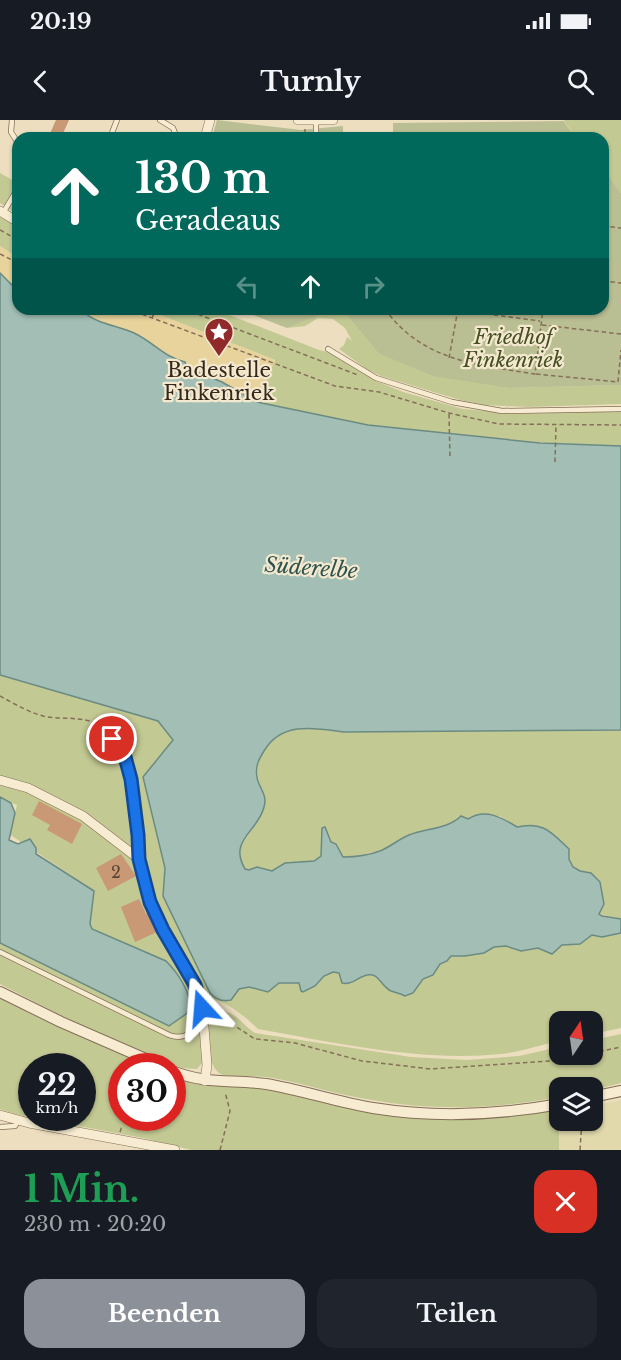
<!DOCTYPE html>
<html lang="de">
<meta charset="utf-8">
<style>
:root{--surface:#171b24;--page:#20242c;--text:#f1f3f6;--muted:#9ea1a6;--accent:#8c9099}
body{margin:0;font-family:"Libre Baskerville",serif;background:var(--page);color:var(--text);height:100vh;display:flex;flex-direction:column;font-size:22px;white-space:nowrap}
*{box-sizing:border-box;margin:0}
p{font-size:20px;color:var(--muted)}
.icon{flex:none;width:33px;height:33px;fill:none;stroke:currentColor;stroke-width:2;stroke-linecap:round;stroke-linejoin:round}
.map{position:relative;height:1030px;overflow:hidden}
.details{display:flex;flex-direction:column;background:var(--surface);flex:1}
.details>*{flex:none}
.guide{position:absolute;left:12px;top:12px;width:597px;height:183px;border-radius:18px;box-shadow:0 2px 4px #0004;background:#00695c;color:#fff;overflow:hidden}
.needle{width:39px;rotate:13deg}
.fabs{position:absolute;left:549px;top:891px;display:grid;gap:12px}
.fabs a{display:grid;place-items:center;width:54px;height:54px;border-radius:12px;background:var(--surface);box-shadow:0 2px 4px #0004;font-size:30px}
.speed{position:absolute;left:18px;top:933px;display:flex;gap:12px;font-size:30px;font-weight:700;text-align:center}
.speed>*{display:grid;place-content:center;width:78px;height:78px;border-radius:50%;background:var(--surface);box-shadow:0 2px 4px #0004;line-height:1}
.speed small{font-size:15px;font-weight:400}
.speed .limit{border:9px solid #d22;background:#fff;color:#111}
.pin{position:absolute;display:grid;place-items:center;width:51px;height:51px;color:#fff;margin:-26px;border:3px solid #fff;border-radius:50%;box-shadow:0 2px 6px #0007}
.me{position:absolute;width:66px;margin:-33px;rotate:341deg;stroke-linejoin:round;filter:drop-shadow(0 0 4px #0008)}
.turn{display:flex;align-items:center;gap:21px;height:126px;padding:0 24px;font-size:27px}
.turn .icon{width:78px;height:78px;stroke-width:2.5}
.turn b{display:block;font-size:42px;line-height:51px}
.lanes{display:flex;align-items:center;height:57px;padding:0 24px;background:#0003;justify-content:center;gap:30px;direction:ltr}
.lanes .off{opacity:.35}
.round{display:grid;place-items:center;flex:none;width:63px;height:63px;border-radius:18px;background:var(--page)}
.headline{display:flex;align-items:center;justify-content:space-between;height:102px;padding:0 24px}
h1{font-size:36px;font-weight:700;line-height:45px;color:#1e9e55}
.cta{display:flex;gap:12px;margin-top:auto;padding:12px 24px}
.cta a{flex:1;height:69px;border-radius:18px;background:var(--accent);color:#fff;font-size:24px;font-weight:700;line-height:69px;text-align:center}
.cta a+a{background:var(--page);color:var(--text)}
.status{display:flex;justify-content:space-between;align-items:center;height:42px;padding:0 30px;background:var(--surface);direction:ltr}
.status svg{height:16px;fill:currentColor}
header{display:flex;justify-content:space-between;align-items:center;height:78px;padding:0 24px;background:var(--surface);font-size:27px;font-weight:700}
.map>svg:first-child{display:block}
.farmland{fill:#e1d9ac}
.green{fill:#c3c993;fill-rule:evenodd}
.sand{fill:#e8d39c}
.cemetery{fill:#b9be93}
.water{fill:#a2beb5;stroke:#6a8b83;stroke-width:1.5}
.building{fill:#c99875}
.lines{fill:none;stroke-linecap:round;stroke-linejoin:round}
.service-casing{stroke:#846f58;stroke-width:6}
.minor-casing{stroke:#846f58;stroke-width:10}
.tertiary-casing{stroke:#846f58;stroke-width:12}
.path{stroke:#846f58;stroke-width:1.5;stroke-dasharray:4.5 3;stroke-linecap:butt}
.service{stroke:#f7ecd1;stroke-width:4.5}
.minor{stroke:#f7ecd1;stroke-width:9}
.tertiary{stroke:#f7ecd1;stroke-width:10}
.route-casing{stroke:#114b97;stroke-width:15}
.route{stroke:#1a73e8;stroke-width:10}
.labels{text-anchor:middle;stroke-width:4.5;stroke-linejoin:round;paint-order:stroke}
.number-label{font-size:16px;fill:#594332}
.park-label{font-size:20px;font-style:italic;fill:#444f23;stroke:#f4e9ce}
.poi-label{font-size:20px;fill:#34271c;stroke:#f4e9ce}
.water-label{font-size:21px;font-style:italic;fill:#2c5350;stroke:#f4e9ce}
</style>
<div class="status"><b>20:19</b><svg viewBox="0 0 49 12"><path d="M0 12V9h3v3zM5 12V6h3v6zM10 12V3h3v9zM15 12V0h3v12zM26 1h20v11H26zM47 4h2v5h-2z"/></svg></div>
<header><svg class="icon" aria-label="back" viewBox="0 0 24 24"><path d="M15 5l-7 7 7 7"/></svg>Turnly<svg class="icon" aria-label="search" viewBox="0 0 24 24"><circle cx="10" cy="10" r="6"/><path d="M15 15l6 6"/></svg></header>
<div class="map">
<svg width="621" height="1030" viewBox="0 0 621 1030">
<rect width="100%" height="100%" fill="#ecdebf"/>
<!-- farmland -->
<path class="farmland" d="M 621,980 L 621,1030 L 559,1030 L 559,993 L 560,1000 L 592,1000 L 593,986 Z"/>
<!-- green -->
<path class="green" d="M 564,0 L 621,0 L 621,73 L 603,48 L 603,18 L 575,18 Z
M 0,53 L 18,63 L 18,95 L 0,83 Z
M 0,95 L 18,107 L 18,138 L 0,126 Z
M 157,189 L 214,189 L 319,230 L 332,233 L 376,261 L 403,272 L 463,289 L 520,294 L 621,291 L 621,326 C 537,323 453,317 369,305 C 331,300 295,289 257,282 L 275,240 L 155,193 Z
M 335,189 L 342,189 L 378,233 L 510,268 L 621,265 L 621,284 L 528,287 L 485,285 L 460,280 L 381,256 L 368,250 L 339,229 L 344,225 L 347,217 L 352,221 L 345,208 L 333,199 L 318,198 L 305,206 L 287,208 Z
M 0,555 L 158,601 L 173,621 L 143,658 L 165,748 L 163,776 L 231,880 L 239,869 L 249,867 L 268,872 L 279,863 L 299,863 L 303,872 L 315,866 L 324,856 L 333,852 L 339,853 L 350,864 C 359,859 366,853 378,856 C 386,871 397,872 413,873 L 423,859 L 433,855 L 440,844 L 447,841 L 451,836 L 465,836 L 484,833 L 494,827 L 506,826 L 521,831 L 538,828 L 552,834 L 562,825 L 580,824 L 592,815 L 602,817 L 621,813 L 621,908 L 593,914 L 592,902 L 560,902 L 559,921 C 540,925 520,932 501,934 C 420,942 337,923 258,909 C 247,898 223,878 207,879 L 201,872 L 196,873 L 201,899 L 187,913 L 176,916 L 0,830 L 0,823 L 169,906 L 177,900 L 89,814 L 87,766 L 9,714 L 17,685 L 0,678 Z
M 305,607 L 344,612 L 621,610 L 621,799 L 599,794 L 586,751 C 572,752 569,740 569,729 C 551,712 543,701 517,707 L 500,696 L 457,700 L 450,706 L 436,707 L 408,716 L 380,731 L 368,733 L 361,737 L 343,737 L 336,724 L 331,722 L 325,708 L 322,709 L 321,736 L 314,741 L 285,743 L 272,751 L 257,747 L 249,750 L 245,749 L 241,742 L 240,727 L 257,703 L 263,670 C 250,651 261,623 282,613 C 288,609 298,609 305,607 Z
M 0,834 L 166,917 L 185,919 L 201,908 L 202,943 L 197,949 L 182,948 L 68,899 L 0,864 Z
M 0,877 L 152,946 L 122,946 L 122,998 L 172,998 L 173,956 L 196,964 L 262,968 L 385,994 L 559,988 L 559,1030 L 191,1030 L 143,1018 L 15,994 L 0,989 ZM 32,946 L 82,946 L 82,998 L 32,998 Z
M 220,890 C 239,894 241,904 255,913 L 411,937 L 467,940 L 519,936 L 559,927 L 560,934 L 592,934 L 593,920 L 621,914 L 621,963 L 593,970 L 592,968 L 560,968 L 559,977 C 497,989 434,991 372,980 C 338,975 306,964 273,958 C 256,955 239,957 223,955 C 205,948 209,914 208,896 L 219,895 Z"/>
<!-- sand -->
<path class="sand" d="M 0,126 L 18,138 L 18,167 L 13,166 L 0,153 Z
M 72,189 L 144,189 L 275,240 L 257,282 L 222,262 L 187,248 L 185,242 C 166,238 154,223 136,214 C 121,206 96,204 84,192 L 76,192 Z"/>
<!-- cemetery -->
<path class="cemetery" d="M 217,0 L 301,10 L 343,6 L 343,18 L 212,18 Z
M 564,1 L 575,18 L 384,18 L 393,17 L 393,3 Z
M 603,48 L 621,73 L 621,265 L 510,268 L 433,256 L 378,233 L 342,189 L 603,189 Z
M 238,189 L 335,189 L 287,208 Z"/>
<!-- water -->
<path class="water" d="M 0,153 L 13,166 L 18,167 L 18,189 L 72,189 L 76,192 L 84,192 C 96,204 120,206 136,214 C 154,223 166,238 185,242 L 187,248 L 222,262 L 257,282 L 368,305 L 540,323 L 621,326 L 621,610 L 344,612 C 315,608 282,601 264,631 C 259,639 255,646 257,657 C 258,667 268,674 264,687 C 258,712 228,720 245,749 L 249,750 L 257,747 L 272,751 L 285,743 L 314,741 L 321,736 L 322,708 L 325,707 L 331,722 L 336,724 L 343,737 C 356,737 369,735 380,731 C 390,727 399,719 409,715 C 427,708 448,709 461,696 L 468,699 C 485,688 501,697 517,707 C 543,701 551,712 569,729 L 569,739 L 573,747 L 580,751 L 591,753 L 600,762 L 604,784 L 599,794 L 602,796 L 621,799 L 621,813 L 602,817 L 592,815 L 580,824 L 562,825 L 552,834 L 538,828 L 521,831 L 506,826 L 494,827 L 484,833 L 465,836 L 451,836 L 447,841 L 440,844 L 433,855 L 423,859 L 413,873 L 405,876 C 400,873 396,873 391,871 C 380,866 379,850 364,856 C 355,859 352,865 342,863 L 339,853 L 333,852 L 324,856 L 315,866 L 303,872 L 301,871 L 299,863 L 279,863 L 268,872 L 249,867 L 239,869 L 231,880 C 222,882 216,880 210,873 L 163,776 L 165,748 L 143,657 L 173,620 L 158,601 L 0,555 Z
M 0,677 L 11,683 L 15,693 L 9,720 L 18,724 L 30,719 L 36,728 L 36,734 L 94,771 L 90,804 L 92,809 L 166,841 C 178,853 189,870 191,887 L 186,894 L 169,906 L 0,823 Z"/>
<!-- building -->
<path class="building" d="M 56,0 L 69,0 L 61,18 L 48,18 Z
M 39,681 L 82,704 L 72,724 L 47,710 L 50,705 L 32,695 Z
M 121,734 L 136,756 L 108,771 L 96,748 Z
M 139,779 L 146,794 L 148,793 L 157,812 L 135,822 L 121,787 Z"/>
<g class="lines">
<!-- service casing -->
<g class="service-casing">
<path id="service" d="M 12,0 L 11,12 L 18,23
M 160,0 L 173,8 L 177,18
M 316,0 L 316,18
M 110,18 L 117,0
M 3,93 L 18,68
M 328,229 L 376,258 L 452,282 L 502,291 L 621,289
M 112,619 C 117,625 123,631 126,638 C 136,664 138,709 139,737
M 0,832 L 169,915 C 185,921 192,911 204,902
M 0,1007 L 15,1006 L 19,1000"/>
</g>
<!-- minor casing -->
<g class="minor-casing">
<path id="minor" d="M 298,0 L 333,0
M 205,18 L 210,0
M 0,91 L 18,102
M 0,660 L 28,668 L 83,696 L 139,739 L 151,782 L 163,810 L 195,865 L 202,882 L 207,945 L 205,961
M 0,995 L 29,1003 L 175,1030"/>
</g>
<!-- tertiary casing -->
<g class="tertiary-casing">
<path id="tertiary" d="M 0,872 L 61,902 L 162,946
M 172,951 C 208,965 232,959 266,964 C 302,970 337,982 373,988 C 435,998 499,995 560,984
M 592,977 L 621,971"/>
</g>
<!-- path -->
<path class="path" d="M 305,9 L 305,18
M 603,106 L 621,108
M 0,110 L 18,120
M 0,134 L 18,143
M 603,161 L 621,163
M 128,189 L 335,266 L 379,272 L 449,293 L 499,304 L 621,305
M 184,189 L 358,255
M 385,189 C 422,241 478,245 535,254 L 543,189
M 449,189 L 540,201
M 152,198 L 156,189
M 542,205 L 621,214
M 449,238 L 458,189
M 536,254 L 618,262 L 621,230
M 449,294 L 450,339
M 555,342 L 556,306
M 0,576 C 13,583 28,592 43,596 C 65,601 92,593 108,613
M 212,891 L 255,919 L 295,923 L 362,941 L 431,949 L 550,941 L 582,934
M 592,933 L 621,927
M 120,1012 L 122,1006
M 220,1030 L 230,991 L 225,972
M 580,1030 L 582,1000"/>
<!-- service -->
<use href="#service" class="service"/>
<!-- minor -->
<use href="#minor" class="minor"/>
<!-- tertiary -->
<use href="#tertiary" class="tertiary"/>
</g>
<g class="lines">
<!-- route casing -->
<g class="route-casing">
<path id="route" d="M 112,619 L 125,637 L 131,659 L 138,715 L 139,739 L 150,782 L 163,810 L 195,865 L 202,888"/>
</g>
<!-- route -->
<use href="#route" class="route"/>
</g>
<!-- icons -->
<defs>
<g id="sight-pin" transform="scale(1.5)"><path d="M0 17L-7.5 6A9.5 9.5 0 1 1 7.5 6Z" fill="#912a2b" stroke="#f4e9ce"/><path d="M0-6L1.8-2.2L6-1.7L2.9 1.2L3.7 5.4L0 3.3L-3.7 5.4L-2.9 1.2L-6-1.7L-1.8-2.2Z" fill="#fff"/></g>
</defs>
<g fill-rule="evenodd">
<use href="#sight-pin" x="219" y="212"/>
</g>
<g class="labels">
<!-- number labels -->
<g class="number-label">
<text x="116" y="758">2</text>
</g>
<!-- park labels -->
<g class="park-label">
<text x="513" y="224">Friedhof<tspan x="513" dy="23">Finkenriek</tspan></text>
</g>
<!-- poi labels -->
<g class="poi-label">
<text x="219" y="257">Badestelle<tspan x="219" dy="23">Finkenriek</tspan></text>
</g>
<!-- water labels -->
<g class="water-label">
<text transform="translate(311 448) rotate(4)" y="7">Süderelbe</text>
</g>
</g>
</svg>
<div class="fabs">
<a><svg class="needle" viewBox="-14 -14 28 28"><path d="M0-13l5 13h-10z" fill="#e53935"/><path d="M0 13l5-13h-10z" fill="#9ea1a6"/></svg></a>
<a><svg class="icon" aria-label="layers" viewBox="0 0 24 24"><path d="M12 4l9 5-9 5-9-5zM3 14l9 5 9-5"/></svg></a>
</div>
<div class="speed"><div>22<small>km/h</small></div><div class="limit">30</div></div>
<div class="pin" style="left:112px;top:619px;background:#d93025"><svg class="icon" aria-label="arrive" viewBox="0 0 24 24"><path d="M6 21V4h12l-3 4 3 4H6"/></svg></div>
<svg class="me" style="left:202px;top:888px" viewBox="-20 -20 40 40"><path d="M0-17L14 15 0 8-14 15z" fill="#1a73e8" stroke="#fff" stroke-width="4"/></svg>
<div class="guide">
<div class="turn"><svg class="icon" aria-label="ahead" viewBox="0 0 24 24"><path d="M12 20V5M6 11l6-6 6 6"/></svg><div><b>130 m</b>Geradeaus</div></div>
<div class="lanes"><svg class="icon off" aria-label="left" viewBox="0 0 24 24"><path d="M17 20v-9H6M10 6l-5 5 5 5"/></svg><svg class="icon" aria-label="ahead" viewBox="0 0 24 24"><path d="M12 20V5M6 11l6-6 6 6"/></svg><svg class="icon off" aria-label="right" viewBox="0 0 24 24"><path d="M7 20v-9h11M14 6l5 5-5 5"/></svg></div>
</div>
</div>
<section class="details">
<div class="headline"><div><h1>1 Min.</h1><p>230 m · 20:20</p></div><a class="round" style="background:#d93025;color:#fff"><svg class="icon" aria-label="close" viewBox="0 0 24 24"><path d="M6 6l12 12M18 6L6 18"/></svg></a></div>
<div class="cta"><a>Beenden</a><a>Teilen</a></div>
</section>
